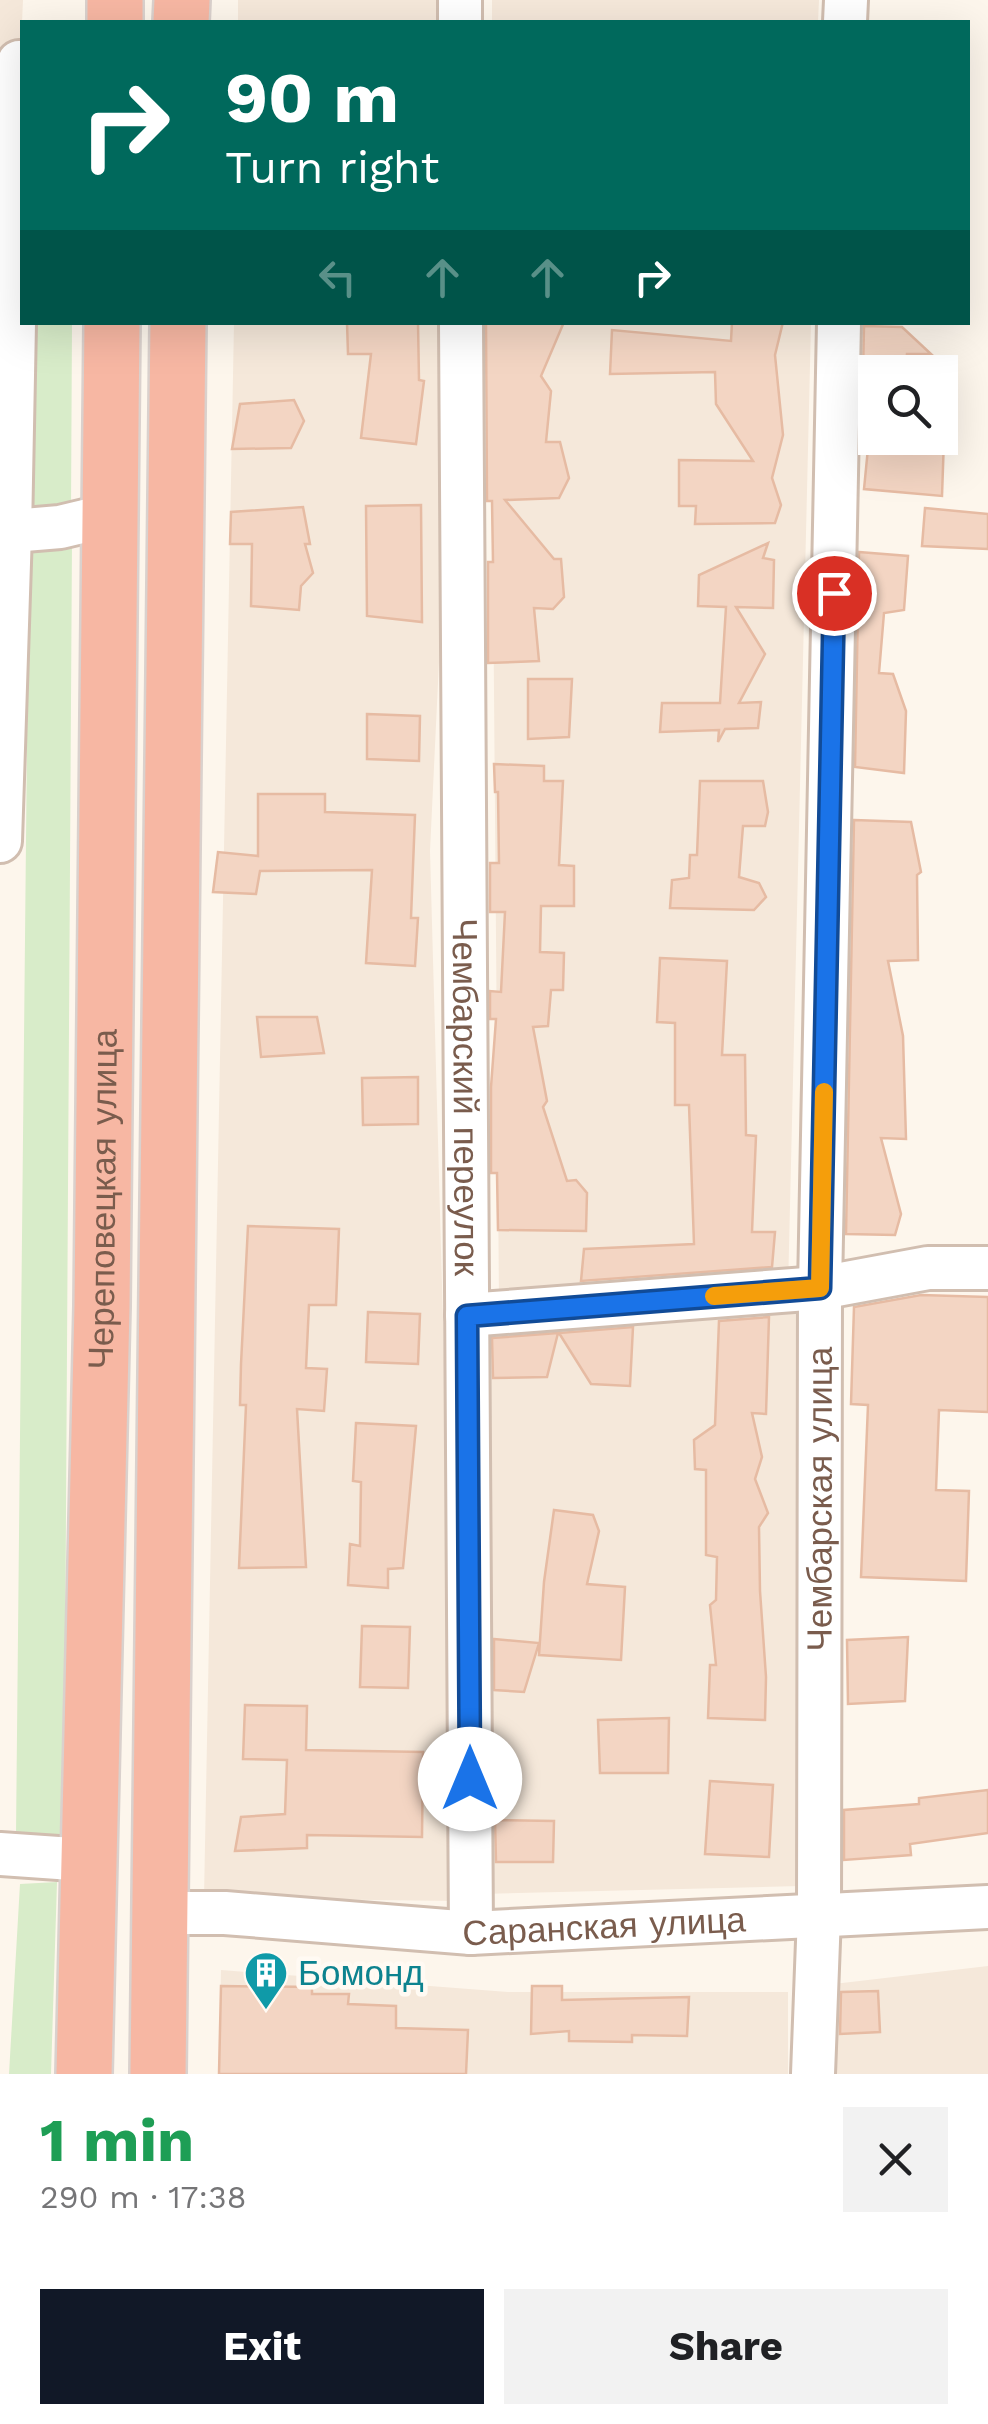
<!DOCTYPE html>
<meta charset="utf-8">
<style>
:root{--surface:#fff;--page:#f2f2f2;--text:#202124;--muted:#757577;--accent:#111827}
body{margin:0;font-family:"Work Sans",sans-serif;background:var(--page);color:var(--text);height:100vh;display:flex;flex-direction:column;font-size:38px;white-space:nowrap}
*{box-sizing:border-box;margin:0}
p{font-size:32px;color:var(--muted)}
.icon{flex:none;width:55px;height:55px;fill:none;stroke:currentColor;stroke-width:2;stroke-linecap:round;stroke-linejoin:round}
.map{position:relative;height:2074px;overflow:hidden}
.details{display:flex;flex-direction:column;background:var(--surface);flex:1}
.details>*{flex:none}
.hud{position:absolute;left:20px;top:20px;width:950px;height:305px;border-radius:0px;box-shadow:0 10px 40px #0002;background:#00695c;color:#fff;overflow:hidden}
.controls{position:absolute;left:858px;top:355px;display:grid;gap:20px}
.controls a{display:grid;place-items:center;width:100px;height:100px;border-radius:0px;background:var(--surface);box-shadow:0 10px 40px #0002;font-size:50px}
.pin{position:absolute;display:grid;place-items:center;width:85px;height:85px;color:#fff;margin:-42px;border:5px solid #fff;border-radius:50%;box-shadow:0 2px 10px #0007}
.me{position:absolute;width:110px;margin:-55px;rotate:0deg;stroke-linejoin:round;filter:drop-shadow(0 0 8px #0008)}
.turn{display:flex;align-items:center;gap:35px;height:210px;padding:0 40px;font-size:45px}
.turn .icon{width:130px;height:130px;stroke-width:2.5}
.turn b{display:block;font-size:70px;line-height:85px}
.lanes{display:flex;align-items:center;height:95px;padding:0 40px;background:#0003;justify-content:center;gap:50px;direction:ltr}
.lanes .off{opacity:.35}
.round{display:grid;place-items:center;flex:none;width:105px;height:105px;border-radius:0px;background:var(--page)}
.overview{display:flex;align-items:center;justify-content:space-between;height:170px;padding:0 40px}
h1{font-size:60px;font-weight:700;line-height:75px;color:#1e9e55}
.button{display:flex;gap:20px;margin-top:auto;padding:20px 40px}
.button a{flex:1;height:115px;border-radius:0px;background:var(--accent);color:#fff;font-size:40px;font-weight:700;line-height:115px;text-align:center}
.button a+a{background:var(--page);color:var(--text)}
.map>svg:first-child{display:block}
.residential{fill:#f5e8da}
.green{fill:#d8ecc9}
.building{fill:#f3d5c3;stroke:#e6bba3;stroke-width:2.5}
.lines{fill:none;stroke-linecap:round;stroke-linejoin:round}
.minor-casing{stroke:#d1beb0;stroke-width:48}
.highway-casing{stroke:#dad1cd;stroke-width:60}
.minor{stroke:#fff;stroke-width:42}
.highway{stroke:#f7b7a3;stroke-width:55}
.route-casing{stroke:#114b97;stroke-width:25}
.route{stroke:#1a73e8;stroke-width:18}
.slow{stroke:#f59e0b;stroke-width:18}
.labels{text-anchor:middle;stroke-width:9;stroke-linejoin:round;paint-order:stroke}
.street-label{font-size:35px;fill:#7a5c4d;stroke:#fffaf3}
.culture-label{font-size:35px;fill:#0d838f;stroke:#fffaf3;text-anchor:start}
</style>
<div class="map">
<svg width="988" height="2074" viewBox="0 0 988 2074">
<rect width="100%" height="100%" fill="#fdf6ec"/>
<!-- residential -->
<path class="residential" d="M 0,0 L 23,0 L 0,521 Z
M 238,0 L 451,0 L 451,22 L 238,22 Z
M 492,0 L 819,0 L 818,22 L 492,22 Z
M 234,323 L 451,323 L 452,389 L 430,851 L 459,1901 L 204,1898 Z
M 491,323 L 811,323 L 788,1290 L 499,1303 Z
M 802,1312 L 800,1886 L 480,1894 L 477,1325 Z
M 988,1966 L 988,2074 L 824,2074 L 825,1985 Z
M 221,1970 L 508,1992 L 788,1992 L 788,2074 L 219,2074 Z"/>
<!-- green -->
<path class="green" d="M 34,323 L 72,323 L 71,510 L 33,510 Z
M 29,541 L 72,541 L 64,1837 L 16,1834 Z
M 57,1882 L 51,2074 L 9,2074 L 20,1884 Z"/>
<!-- building -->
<path class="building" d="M 347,322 L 418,322 L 419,380 L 424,381 L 416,444 L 361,438 L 371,354 L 348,354 Z
M 486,322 L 564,322 L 541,376 L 551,391 L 546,442 L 560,442 L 569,478 L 559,498 L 505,500 L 554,559 L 561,559 L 564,597 L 553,609 L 534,608 L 539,661 L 488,663 L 488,562 L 493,562 L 492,501 L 487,501 Z
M 732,322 L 783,322 L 775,355 L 783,435 L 772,478 L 781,505 L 775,523 L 695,524 L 696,506 L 679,506 L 679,460 L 753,461 L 716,404 L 715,372 L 610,374 L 612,330 L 731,341 Z
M 864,326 L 902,327 L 931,354 L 907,354 L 905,372 L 863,372 Z
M 294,400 L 304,421 L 291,448 L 232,449 L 240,404 Z
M 869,438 L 944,438 L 942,496 L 864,489 Z
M 421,505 L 422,622 L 367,616 L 366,506 Z
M 303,507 L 310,544 L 305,544 L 313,573 L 301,586 L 299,610 L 251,606 L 252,544 L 230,544 L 231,512 Z
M 925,508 L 988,514 L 988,549 L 922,546 Z
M 768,543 L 763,558 L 774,560 L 773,608 L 736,607 L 765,654 L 739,703 L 761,702 L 758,728 L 725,729 L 718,742 L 719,730 L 660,732 L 662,703 L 720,703 L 726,607 L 698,606 L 699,575 Z
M 859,552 L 908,556 L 904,610 L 884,613 L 879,673 L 893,674 L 906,711 L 904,773 L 855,767 Z
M 528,679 L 572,679 L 569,737 L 528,739 Z
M 367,714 L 420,716 L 419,761 L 367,759 Z
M 494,764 L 544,766 L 544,781 L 563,781 L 559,865 L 574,866 L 574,906 L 541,906 L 540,952 L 564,953 L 563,990 L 551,990 L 548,1026 L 533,1027 L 547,1101 L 543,1107 L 567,1181 L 576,1180 L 587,1193 L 586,1231 L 498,1230 L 497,1173 L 491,1173 L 491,1087 L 496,1019 L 490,1019 L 490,991 L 501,992 L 505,912 L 490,912 L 490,863 L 499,863 L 498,792 L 495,792 Z
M 700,781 L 763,781 L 768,812 L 765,826 L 743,826 L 739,877 L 759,883 L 766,897 L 754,910 L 670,908 L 672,880 L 689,878 L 690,855 L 697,855 Z
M 258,794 L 325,794 L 325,812 L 415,815 L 411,918 L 418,918 L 415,966 L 366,963 L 372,870 L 260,871 L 256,894 L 213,892 L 218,852 L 258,856 Z
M 854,820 L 911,822 L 921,872 L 917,875 L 918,960 L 888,961 L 903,1036 L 906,1139 L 881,1138 L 901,1214 L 895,1235 L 846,1234 Z
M 660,958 L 727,961 L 722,1055 L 745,1055 L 746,1135 L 756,1136 L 752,1232 L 775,1232 L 772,1267 L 581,1281 L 584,1249 L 694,1244 L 689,1105 L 675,1105 L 675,1023 L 657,1022 Z
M 257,1017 L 317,1017 L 324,1053 L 261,1057 Z
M 418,1077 L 418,1124 L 363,1125 L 362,1078 Z
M 248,1226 L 339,1229 L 336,1305 L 309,1305 L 306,1368 L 327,1369 L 324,1411 L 297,1409 L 306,1567 L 239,1568 L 246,1405 L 240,1405 L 241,1364 Z
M 921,1295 L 988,1297 L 988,1412 L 939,1410 L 936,1490 L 969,1491 L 966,1581 L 861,1577 L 868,1405 L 851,1404 L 854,1307 Z
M 368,1312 L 420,1314 L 418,1364 L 366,1362 Z
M 769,1317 L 766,1414 L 752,1413 L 762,1457 L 755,1479 L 768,1513 L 759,1527 L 760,1591 L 766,1677 L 765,1720 L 708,1718 L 710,1665 L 716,1665 L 710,1605 L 716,1600 L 717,1557 L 706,1555 L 706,1470 L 695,1469 L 694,1440 L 715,1425 L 719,1321 Z
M 633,1327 L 630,1386 L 591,1384 L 559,1333 Z
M 558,1333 L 547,1377 L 493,1378 L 492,1338 Z
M 356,1423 L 416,1426 L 403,1568 L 388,1569 L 388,1588 L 348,1585 L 350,1544 L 360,1546 L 361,1482 L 353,1481 Z
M 554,1510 L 593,1515 L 599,1531 L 587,1584 L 625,1587 L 621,1660 L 539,1655 L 544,1582 Z
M 362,1626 L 410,1627 L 408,1688 L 360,1687 Z
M 908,1637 L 905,1701 L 848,1704 L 847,1640 Z
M 494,1639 L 539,1643 L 524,1692 L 494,1690 Z
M 245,1705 L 307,1706 L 306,1750 L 423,1752 L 422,1837 L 307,1835 L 307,1848 L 235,1851 L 241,1817 L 285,1814 L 287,1760 L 243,1759 Z
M 669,1718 L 668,1773 L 600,1773 L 598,1720 Z
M 710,1781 L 773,1785 L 769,1857 L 705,1854 Z
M 988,1790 L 988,1833 L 910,1844 L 911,1855 L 844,1860 L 844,1810 L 919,1804 L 919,1798 Z
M 495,1820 L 554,1821 L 553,1862 L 496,1862 Z
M 221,1986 L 312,1987 L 312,1994 L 349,1994 L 348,2004 L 396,2006 L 396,2028 L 468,2030 L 466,2074 L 219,2074 Z
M 532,1986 L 562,1986 L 562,2000 L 689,1997 L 687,2036 L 632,2035 L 632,2042 L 569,2041 L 569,2031 L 531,2034 Z
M 878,1991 L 880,2032 L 840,2034 L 841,1992 Z"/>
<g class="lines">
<!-- minor casing -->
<g class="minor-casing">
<g id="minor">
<path d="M 460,0 L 460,22"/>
<path d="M 845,22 L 846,0"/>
<path id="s1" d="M 461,322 L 471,1933"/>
<path d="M 0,532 L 60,527 L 110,515"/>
<path d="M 0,841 L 10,532 L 19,62"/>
<path d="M 467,1315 L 820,1288 L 928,1268 L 988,1268"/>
<path d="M 0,1854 L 87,1860"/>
<path id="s2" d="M 160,1913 L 225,1913 L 471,1933 L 988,1907"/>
<path id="s3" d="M 813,2074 L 819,1915 L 820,1288 L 839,322"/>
</g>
</g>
<!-- highway casing -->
<g class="highway-casing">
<g id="highway">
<path d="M 115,22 L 115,0"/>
<path d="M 181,22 L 182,0"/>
<path id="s4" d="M 84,2074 L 102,1306 L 112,322"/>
<path d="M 158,2074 L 178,322"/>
</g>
</g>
<!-- minor -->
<use href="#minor" class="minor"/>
<!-- highway -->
<use href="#highway" class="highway"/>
</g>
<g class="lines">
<!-- route casing -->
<g class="route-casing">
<path id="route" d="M 470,1779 L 467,1316 L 820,1288 L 834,593"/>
</g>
<!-- route -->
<use href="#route" class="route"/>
<!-- slow -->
<path class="slow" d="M 714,1296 L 820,1288 L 824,1092"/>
</g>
<!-- icons -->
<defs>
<g id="building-pin" transform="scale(2.25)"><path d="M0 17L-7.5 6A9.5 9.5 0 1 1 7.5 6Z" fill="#0f9aa8" stroke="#fffaf3"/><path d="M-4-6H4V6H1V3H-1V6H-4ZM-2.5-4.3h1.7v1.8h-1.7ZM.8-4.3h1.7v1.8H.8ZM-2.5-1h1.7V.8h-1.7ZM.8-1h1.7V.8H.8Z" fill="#fff"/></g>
</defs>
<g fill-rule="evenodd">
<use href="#building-pin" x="266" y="1973"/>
</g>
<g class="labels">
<!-- street labels -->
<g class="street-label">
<text dy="12" stroke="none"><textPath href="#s1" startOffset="775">Чембарский переулок</textPath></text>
<text dy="12" stroke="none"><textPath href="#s4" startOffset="875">Череповецкая улица</textPath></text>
<text dy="12" stroke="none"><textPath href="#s3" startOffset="575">Чембарская улица</textPath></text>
<text dy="12" stroke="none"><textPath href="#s2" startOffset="445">Саранская улица</textPath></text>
</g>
<!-- culture labels -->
<g class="culture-label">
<text x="298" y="1985">Бомонд</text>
</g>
</g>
</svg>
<div class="controls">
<a><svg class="icon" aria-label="search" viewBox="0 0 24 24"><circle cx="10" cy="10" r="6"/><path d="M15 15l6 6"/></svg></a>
</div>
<div class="pin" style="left:834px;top:593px;background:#d93025"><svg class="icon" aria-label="arrive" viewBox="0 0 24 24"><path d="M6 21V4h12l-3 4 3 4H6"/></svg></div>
<svg class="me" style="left:470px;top:1779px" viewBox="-20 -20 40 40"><circle r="19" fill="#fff"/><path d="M0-13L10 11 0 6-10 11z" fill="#1a73e8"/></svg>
<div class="hud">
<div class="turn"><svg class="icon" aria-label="right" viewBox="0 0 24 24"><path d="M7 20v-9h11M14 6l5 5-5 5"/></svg><div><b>90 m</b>Turn right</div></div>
<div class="lanes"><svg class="icon off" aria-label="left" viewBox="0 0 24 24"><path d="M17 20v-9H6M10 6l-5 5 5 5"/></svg><svg class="icon off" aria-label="ahead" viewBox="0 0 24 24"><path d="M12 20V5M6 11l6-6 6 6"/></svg><svg class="icon off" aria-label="ahead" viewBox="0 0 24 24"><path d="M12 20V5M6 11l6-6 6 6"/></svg><svg class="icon" aria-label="right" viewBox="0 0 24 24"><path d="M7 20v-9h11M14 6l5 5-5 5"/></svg></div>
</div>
</div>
<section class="details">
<div class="overview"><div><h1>1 min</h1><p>290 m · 17:38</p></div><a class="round"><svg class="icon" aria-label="close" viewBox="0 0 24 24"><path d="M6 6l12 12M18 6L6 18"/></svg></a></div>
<div class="button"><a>Exit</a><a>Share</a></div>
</section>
